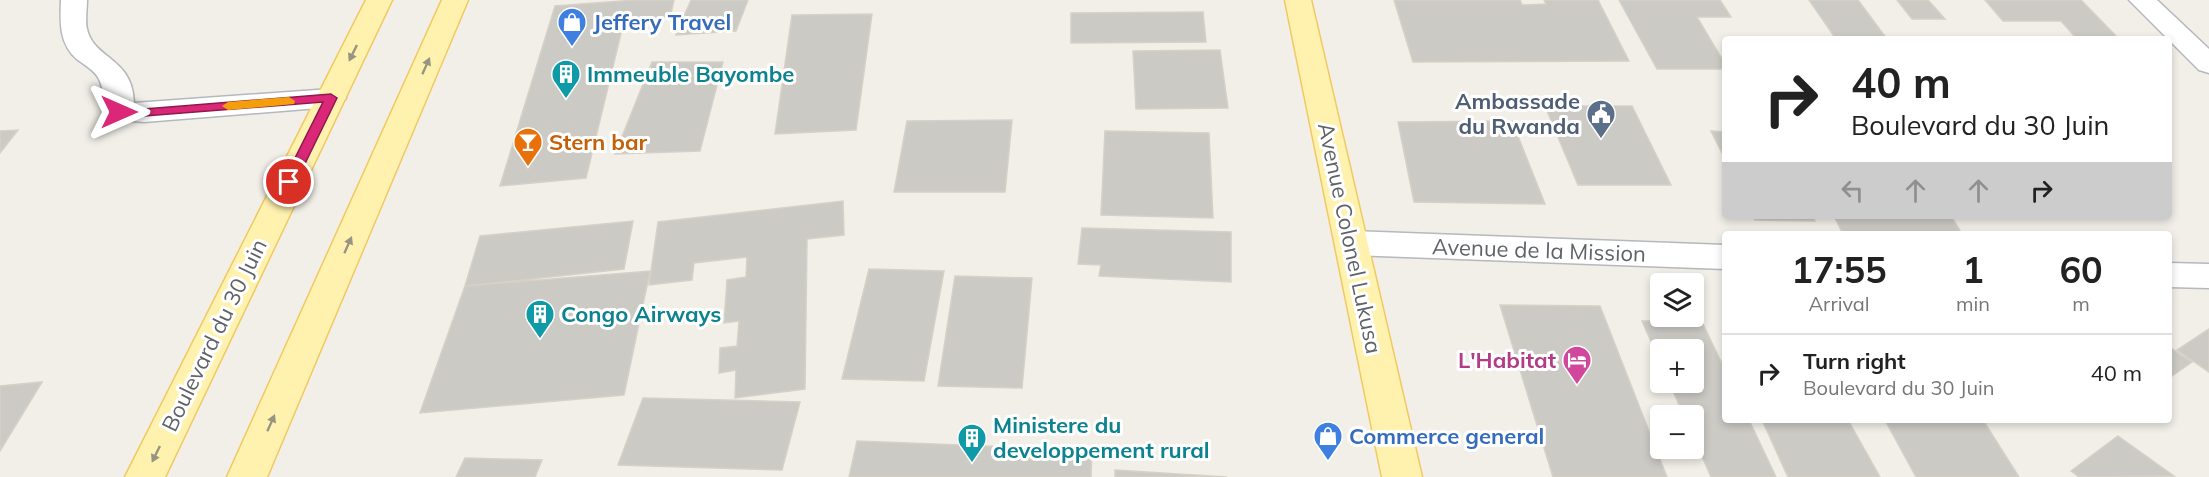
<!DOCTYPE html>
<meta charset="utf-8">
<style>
:root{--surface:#fff;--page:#f2f2f2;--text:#222;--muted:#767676;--line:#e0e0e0}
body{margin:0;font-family:Mulish,sans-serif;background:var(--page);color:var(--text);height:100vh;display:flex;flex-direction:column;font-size:22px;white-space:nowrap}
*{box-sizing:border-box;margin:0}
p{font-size:20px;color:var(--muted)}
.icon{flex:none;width:33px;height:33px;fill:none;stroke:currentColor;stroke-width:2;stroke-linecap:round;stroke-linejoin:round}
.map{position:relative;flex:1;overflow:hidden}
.panel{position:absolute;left:1722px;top:231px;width:450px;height:192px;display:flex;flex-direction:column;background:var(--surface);border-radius:6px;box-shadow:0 3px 9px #0003}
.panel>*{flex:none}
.guide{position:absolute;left:1722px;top:36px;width:450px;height:183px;border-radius:6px;box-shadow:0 3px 9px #0003;background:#fff;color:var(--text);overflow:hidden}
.controls{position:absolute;left:1650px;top:273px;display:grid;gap:12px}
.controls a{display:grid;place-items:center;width:54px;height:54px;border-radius:6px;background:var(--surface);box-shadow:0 3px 9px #0003;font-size:30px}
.pin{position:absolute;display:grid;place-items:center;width:51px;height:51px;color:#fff;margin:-26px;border:3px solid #fff;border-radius:50%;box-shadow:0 2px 6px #0007}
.me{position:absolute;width:66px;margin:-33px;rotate:90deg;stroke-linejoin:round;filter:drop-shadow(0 0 4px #0008)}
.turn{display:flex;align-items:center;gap:21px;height:126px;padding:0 30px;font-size:27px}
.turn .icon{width:78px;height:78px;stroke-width:2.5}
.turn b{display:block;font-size:42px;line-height:51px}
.lanes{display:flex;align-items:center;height:57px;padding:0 30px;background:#0003;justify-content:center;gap:30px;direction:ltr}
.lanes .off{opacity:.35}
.eta{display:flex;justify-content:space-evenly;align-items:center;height:102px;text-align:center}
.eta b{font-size:36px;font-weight:700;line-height:42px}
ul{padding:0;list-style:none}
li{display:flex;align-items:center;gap:18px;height:78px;padding:0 30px;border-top:2px solid var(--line)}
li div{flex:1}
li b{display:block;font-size:22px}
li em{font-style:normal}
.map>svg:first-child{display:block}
.building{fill:#cccac5;stroke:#d6d1c6;stroke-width:1.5}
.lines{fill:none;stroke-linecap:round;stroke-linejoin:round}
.minor-casing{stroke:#b5b8bc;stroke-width:3}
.major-casing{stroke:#f2c960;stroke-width:3}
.minor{fill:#fff;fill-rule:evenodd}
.major{fill:#fff2af;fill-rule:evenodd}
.oneway{fill:#979581}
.route{fill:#db2777;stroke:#8e194d;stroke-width:1.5}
.slow{fill:#f59e0b}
.labels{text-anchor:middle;stroke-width:6;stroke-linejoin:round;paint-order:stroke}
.shop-label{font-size:22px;font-weight:bold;fill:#366cbe;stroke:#fff;text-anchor:start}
.culture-label{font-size:22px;font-weight:bold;fill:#0d838f;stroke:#fff;text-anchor:start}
.service-label{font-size:22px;font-weight:bold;fill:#4e5e75;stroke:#fff;text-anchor:end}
.food-label{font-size:22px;font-weight:bold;fill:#c56008;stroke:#fff;text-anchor:start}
.street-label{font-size:22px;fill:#5f6368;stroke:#fff}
.hotel-label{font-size:22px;font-weight:bold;fill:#b23c85;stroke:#fff;text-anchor:end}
</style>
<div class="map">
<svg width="2209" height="477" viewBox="0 0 2209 477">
<rect width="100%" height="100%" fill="#f1efe8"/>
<!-- building -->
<path class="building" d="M 674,0 L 670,18 L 624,21 L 586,178 L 500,186 L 555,6 L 635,0 Z
M 691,0 L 748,0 L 736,31 L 676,35 Z
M 1394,0 L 1520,0 L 1522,5 L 1546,4 L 1544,0 L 1598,0 L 1629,61 L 1413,62 Z
M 1619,0 L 1720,0 L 1731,17 L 1697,17 L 1725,64 L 1725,69 L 1657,69 Z
M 1809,0 L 1858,0 L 1887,39 L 1836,39 Z
M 1897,0 L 1928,0 L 1945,19 L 1912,19 Z
M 1985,0 L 2081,0 L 2119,39 L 2077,39 L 2061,21 L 2003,21 Z
M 1203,12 L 1206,42 L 1071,43 L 1071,13 Z
M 872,14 L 856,130 L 775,134 L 792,15 Z
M 1220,50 L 1228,108 L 1136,109 L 1133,51 Z
M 652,62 L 723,62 L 700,151 L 615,154 Z
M 1545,106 L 1632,106 L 1671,185 L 1578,185 Z
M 1012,120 L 1005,192 L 894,192 L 907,121 Z
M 1512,121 L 1545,204 L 1414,202 L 1398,122 Z
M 18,130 L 0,153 L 0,131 Z
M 1105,131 L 1209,133 L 1213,218 L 1101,215 Z
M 1711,131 L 1725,132 L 1725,159 Z
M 843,201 L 844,235 L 807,239 L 805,389 L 735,398 L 736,370 L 719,373 L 720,348 L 737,346 L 739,321 L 724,323 L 727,280 L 746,277 L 747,257 L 694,263 L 692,280 L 649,285 L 658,222 Z
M 1753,216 L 1812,216 L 1815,221 L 1755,220 Z
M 1834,216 L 1951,216 L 1962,234 L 1842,232 Z
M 633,221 L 624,269 L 465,286 L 480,236 Z
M 1082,228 L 1231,232 L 1231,282 L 1099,276 L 1101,265 L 1078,264 Z
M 869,269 L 944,271 L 924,381 L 842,379 Z
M 650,271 L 624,395 L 420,413 L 465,286 Z
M 955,276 L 1032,278 L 1022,388 L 938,386 Z
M 1500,305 L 1600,306 L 1667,477 L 1553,477 Z
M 1701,320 L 1725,370 L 1725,420 L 1749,420 L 1776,477 L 1711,477 L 1694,438 L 1694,416 L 1684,416 L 1669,382 L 1694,382 L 1694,350 L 1660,350 L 1660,362 L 1642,321 Z
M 2209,329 L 2209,372 L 2177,350 Z
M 2169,347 L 2192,362 L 2169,378 Z
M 42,382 L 0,451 L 0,386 Z
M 643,398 L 800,402 L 782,470 L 618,465 Z
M 1762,420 L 1848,420 L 1880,477 L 1788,477 Z
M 1885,420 L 1983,420 L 2019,477 L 1916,477 Z
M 2118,436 L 2174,476 L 2079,477 L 2071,471 Z
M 857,441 L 1092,450 L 1091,477 L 849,477 Z
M 465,458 L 542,460 L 535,477 L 456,477 Z
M 1115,470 L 1227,477 L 1115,477 Z"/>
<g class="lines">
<!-- minor casing -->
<g class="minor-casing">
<path id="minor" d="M 61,0 L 87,0 C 87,9 85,21 87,29 C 94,60 133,57 134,103 L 331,89 L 341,92 L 346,98 L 341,104 L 331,107 L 144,122 L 109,119 C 101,107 106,93 99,79 C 95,71 85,65 78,60 C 59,45 60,22 61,0 Z
M 2129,0 L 2157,0 L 2209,49 L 2209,73 L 2199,70 Z
M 1352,231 L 1725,245 L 1725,269 L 1352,255 L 1340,251 L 1335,243 L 1340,235 Z
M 2169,263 L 2209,264 L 2209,288 L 2169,287 Z"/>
</g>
<!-- major casing -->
<g class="major-casing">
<path id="major" d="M 366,0 L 392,0 L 165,477 L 125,477 Z
M 442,0 L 468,0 L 267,477 L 227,477 Z
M 1285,0 L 1311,0 L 1422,477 L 1382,477 Z"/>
</g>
<!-- minor -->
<use href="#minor" class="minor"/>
<!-- major -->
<use href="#major" class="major"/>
</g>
<!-- one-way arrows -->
<defs><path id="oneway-solid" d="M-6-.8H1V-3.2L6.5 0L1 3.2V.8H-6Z" transform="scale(1.5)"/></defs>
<g class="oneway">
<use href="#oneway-solid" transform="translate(353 53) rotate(116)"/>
<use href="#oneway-solid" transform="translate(426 66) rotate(-66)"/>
<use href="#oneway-solid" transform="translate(348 245) rotate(-66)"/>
<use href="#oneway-solid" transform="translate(271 423) rotate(-66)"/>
<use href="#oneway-solid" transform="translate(156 454) rotate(116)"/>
</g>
<!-- route -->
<path class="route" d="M 331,94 L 337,98 L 296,182 L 289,186 L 283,182 L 323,102 L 144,116 L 119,116 L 113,112 L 119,108 L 144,109 Z"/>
<!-- slow -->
<path class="slow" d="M 289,97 L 295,101 L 294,104 L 228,110 L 222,106 L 228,102 Z"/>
<!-- icons -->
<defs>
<g id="shop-pin" transform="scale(1.5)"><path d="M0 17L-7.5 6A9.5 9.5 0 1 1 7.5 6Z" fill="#3f7fe0" stroke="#fff"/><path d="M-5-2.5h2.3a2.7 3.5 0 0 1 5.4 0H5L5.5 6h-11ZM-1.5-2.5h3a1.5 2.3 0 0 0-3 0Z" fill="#fff"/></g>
<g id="building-pin" transform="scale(1.5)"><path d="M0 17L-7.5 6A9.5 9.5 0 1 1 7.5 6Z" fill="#0f9aa8" stroke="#fff"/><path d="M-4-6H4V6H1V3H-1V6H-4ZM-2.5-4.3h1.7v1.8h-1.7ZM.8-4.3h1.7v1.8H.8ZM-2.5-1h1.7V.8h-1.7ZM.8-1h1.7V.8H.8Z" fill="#fff"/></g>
<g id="civic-pin" transform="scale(1.5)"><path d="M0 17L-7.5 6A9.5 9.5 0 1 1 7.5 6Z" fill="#5c6f8a" stroke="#fff"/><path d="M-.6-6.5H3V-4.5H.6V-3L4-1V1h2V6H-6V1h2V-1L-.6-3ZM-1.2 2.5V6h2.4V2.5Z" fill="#fff"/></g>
<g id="bar-pin" transform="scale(1.5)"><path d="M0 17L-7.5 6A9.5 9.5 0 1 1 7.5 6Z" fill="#e8710a" stroke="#fff"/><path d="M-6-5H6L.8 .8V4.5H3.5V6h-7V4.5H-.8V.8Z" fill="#fff"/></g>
<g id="hotel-pin" transform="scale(1.5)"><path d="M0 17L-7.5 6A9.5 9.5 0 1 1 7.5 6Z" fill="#d1479c" stroke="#fff"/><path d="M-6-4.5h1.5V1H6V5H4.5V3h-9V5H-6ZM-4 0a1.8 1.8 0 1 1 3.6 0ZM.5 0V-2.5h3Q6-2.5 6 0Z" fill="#fff"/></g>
</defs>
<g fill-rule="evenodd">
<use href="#shop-pin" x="572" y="22"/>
<use href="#building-pin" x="566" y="74"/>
<use href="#civic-pin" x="1601" y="114"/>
<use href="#bar-pin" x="528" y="142"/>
<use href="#building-pin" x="540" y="314"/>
<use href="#hotel-pin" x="1577" y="360"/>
<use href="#shop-pin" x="1328" y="436"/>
<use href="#building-pin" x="972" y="438"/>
</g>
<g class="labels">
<!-- shop labels -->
<g class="shop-label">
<text x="593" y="30">Jeffery Travel</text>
<text x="1349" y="444">Commerce general</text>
</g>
<!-- culture labels -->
<g class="culture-label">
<text x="587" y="82">Immeuble Bayombe</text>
<text x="561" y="322">Congo Airways</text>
<text x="993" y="433">Ministere du<tspan x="993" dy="25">developpement rural</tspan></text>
</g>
<!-- service labels -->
<g class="service-label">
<text x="1580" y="109">Ambassade<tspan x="1580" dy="25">du Rwanda</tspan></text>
</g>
<!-- food labels -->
<g class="food-label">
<text x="549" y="150">Stern bar</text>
</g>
<!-- street labels -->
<g class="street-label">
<text transform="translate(1350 238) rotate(78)" y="8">Avenue Colonel Lukusa</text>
<text transform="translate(1539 250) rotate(2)" y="8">Avenue de la Mission</text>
<text transform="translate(214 335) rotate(-64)" y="8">Boulevard du 30 Juin</text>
</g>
<!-- hotel labels -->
<g class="hotel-label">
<text x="1556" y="368">L'Habitat</text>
</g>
</g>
</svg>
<div class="controls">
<a><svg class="icon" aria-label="layers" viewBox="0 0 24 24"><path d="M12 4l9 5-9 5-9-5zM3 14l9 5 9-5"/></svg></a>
<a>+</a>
<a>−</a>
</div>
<div class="pin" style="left:289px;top:182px;background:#d93025"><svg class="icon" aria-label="arrive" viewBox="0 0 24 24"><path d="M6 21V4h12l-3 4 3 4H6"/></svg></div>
<svg class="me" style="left:119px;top:112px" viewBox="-20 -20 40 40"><path d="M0-17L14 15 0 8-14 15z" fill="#db2777" stroke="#fff" stroke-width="4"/></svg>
<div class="guide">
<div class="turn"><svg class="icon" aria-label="right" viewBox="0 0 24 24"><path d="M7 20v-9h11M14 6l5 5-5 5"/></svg><div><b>40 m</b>Boulevard du 30 Juin</div></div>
<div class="lanes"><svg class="icon off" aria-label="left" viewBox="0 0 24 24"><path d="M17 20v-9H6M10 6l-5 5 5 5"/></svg><svg class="icon off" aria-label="ahead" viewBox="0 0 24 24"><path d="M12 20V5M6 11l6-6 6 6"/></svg><svg class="icon off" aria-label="ahead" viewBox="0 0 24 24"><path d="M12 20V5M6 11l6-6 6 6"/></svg><svg class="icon" aria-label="right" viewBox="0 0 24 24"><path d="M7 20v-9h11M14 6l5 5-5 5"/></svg></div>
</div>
<section class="panel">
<div class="eta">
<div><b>17:55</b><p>Arrival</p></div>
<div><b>1</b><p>min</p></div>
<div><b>60</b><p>m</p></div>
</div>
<ul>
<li><svg class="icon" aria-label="right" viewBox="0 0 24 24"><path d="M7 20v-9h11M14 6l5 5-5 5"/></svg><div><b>Turn right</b><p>Boulevard du 30 Juin</p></div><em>40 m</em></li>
</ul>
</section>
</div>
